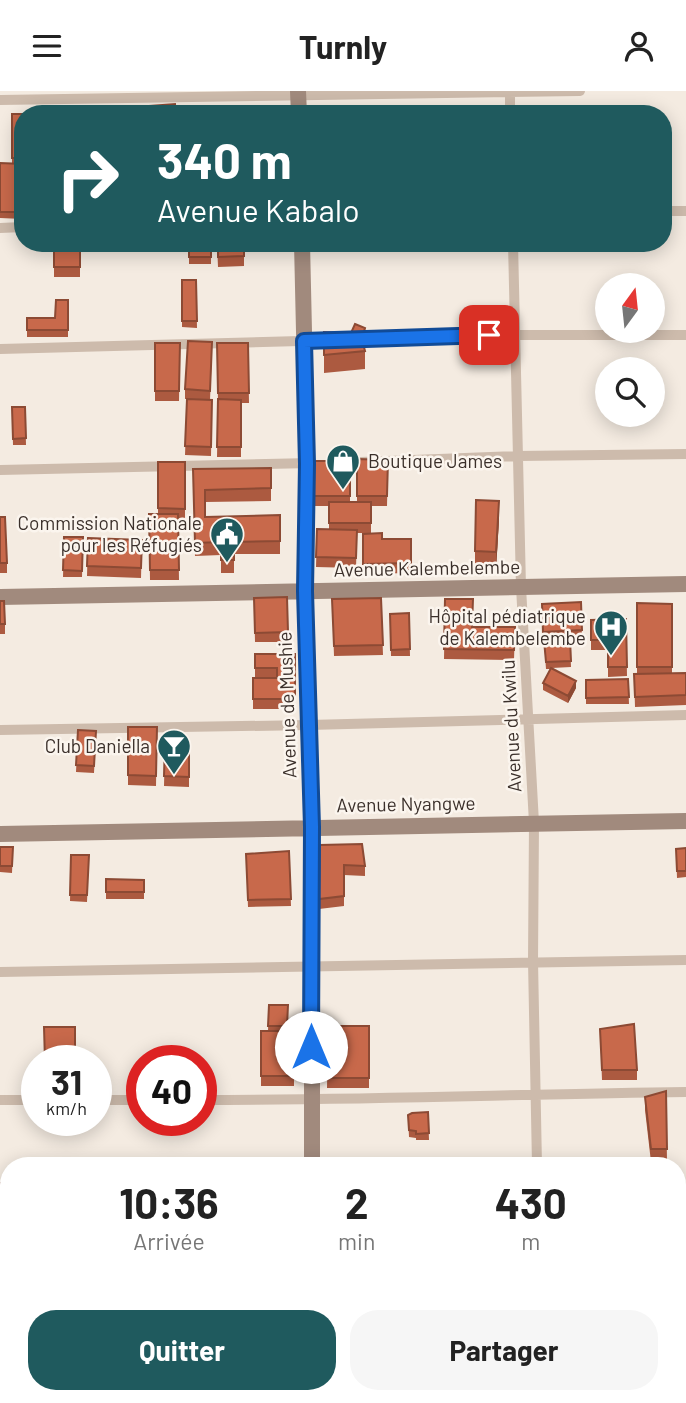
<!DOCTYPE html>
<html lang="fr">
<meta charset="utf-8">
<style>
:root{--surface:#fff;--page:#f6f6f6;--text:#222;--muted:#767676;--accent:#1f5a5e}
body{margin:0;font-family:Barlow,sans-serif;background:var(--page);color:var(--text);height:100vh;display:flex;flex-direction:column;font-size:26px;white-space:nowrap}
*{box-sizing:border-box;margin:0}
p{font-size:23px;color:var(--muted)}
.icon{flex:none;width:38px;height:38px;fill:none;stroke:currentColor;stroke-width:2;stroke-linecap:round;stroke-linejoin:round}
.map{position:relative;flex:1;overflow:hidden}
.panel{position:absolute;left:0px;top:1066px;width:686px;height:247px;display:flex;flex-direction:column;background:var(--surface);border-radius:28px 28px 0 0;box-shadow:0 4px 18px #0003}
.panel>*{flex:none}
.banner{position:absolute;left:14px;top:14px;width:658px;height:147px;border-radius:28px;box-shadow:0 4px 18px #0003;background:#1f5a5e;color:#fff;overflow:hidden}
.needle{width:46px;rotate:15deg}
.fabs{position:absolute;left:595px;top:182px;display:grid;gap:14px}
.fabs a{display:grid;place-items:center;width:70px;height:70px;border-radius:50%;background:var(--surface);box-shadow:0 4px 18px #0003;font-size:35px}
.speed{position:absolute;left:21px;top:954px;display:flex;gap:14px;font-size:35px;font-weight:700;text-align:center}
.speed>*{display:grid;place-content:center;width:91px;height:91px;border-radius:50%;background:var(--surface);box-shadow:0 4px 18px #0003;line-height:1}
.speed small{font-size:18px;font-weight:400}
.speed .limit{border:10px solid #d22;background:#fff;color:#111}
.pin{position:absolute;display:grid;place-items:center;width:60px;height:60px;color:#fff;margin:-30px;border-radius:14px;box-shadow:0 4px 10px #0006}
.me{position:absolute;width:77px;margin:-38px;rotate:0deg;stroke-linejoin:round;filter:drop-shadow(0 0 5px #0008)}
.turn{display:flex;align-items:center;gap:24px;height:147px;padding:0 28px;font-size:32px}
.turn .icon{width:91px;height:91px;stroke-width:2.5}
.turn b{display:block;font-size:49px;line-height:60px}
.eta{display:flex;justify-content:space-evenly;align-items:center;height:119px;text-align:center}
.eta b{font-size:42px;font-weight:700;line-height:49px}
.button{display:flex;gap:14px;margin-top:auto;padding:14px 28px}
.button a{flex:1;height:80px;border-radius:28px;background:var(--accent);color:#fff;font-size:28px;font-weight:700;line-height:80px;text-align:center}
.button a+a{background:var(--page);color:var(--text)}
header{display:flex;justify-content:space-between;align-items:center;height:91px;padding:0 28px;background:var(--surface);font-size:32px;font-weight:700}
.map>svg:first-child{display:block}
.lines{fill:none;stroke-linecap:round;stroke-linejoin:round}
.street{stroke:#cdbbac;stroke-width:10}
.secondary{stroke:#a18a7d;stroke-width:16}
.wall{fill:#ac5a40}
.shaded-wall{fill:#8c4a34}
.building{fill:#c8694b;stroke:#8c4a34;stroke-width:2}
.route-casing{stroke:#114b97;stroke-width:18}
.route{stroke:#1a73e8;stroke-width:12}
.labels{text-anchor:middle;stroke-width:5;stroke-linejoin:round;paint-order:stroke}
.poi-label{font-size:19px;fill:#3b302b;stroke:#fbf5ee;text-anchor:end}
.street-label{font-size:19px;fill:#3b302b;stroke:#fbf5ee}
</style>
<header><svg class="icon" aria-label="menu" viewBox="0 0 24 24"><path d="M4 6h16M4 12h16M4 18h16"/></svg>Turnly<svg class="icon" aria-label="person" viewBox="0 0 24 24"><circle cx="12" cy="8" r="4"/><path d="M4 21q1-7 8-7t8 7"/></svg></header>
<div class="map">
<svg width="686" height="1312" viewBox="0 0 686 1312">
<rect width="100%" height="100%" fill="#f4ebe1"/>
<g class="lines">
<!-- street -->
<path class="street" d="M 510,0 L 510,23
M 0,9 L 580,0
M 663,120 L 686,120
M 0,137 L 23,136
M 513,152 L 521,496 L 534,732 L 533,870 L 537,1074
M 353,248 L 516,244 L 686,244
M 0,258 L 337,249
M 335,372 L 518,365 L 686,363
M 0,379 L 312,372
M 0,639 L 309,634 L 686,624
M 0,881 L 686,869
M 0,1009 L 37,1009
M 96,1009 L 142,1009
M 201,1009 C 363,1009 524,1003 686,1001
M 677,1147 L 686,1147
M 0,1158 L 9,1158"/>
<!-- secondary -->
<path class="secondary" d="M 298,0 L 299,23
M 302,152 L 307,373 L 305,500 L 312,736 L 312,1074
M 0,506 L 686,493
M 0,743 L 686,730
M 677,1289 L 686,1289
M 0,1298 L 9,1297
M 316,1304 L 316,1312"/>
</g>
<!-- wall -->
<path class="wall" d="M 12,23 L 23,23 L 23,128 L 0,127 L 0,72 L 12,73 Z
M 54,152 L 80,152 L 80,186 L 54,186 Z
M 189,152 L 211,152 L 211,173 L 189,173 Z
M 217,152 L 244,152 L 244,175 L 218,176 Z
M 248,152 L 278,152 L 277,159 L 248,158 Z
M 182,189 L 196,189 L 197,237 L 182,236 Z
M 68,209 L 68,246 L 27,246 L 27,227 L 55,227 Z
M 324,241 L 365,255 L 365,278 L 324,282 Z
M 155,252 L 180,252 L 179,310 L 155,310 Z
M 217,252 L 248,252 L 249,312 L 241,312 L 241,366 L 217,366 L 218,312 Z
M 212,261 L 210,309 L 212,309 L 211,365 L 185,364 L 187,308 L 185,308 L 185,298 Z
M 12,316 L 25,316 L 26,354 L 13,354 Z
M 357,368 L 388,369 L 387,415 L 371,415 L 371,442 L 357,442 L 356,477 L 316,476 L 317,438 L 329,438 L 329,415 L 314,415 L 314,370 L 350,370 L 350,411 L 357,411 Z
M 158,371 L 185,371 L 185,428 L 178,427 L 179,489 L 150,489 L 149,423 L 158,423 Z
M 271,377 L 271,410 L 205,411 L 205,426 L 280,424 L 280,463 L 234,463 L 234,482 L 221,482 L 221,464 L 195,465 L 193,378 Z
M 0,426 L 7,472 L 7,482 L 0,482 Z
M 499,428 L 496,479 L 475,478 L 475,460 Z
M 363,443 L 382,448 L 411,448 L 411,482 L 363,483 Z
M 64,446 L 83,446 L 82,486 L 63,486 Z
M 88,447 L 142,449 L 141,487 L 87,485 Z
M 287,506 L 288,551 L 255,551 L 254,507 Z
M 381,507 L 383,564 L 334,565 L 332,508 Z
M 445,508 L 472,536 L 515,536 L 514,569 L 444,568 Z
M 0,510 L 5,533 L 5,543 L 0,543 Z
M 581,511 L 582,549 L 570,550 L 571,576 L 552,577 L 576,597 L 568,612 L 543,599 L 543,592 L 551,578 L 546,578 L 544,550 L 543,550 L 542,513 Z
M 637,512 L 672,513 L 672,582 L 686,582 L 686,614 L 635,616 L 634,583 L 654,583 L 637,583 Z
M 409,522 L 410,565 L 391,565 L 390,523 Z
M 626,528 L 627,585 L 608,586 L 608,559 L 591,559 L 591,529 Z
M 255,563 L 295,563 L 295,618 L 253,618 L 253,587 L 255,587 Z
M 628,588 L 629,613 L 586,613 L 586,589 Z
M 128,636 L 157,636 L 156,695 L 128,694 Z
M 78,639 L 96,640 L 94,682 L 76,681 Z
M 165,650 L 189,651 L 189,696 L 164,695 Z
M 320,754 L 365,775 L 365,785 L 344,784 L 344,815 L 319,818 Z
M 0,756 L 13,756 L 12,782 L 0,781 Z
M 686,757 L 686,786 L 677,787 L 676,758 Z
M 289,760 L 291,815 L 248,816 L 246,763 Z
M 71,764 L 89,764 L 87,811 L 70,810 Z
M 106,788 L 144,789 L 144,808 L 106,808 Z
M 269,914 L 288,914 L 287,940 L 294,940 L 294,995 L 261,995 L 261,940 L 268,940 Z
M 328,935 L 369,935 L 369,997 L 327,997 Z
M 600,938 L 637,979 L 637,989 L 602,989 Z
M 666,1000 L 667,1071 L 651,1071 L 645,1019 L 645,1006 Z
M 428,1021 L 429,1049 L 416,1049 L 416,1047 L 409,1046 L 408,1024 Z
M 0,1092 L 9,1092 L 9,1144 L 0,1144 Z
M 0,1217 L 9,1217 L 9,1281 L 0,1281 Z
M 680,1224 L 686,1224 L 686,1269 L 681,1269 Z"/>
<!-- shaded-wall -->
<path class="shaded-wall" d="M 365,237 L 365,255 L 363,260 L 362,248 Z
M 499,410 L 499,428 L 496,479 L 496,461 Z
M 576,590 L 576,597 L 568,612 L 568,605 Z"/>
<!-- building -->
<path class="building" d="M 175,13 L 176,23 L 151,23 L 150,15 Z
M 222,15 L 222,23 L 211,23 L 211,16 Z
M 205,16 L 205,23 L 183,23 L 183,17 Z
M 125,20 L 143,20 L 143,23 L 125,23 Z
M 375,21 L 393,21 L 393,23 L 375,23 Z
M 12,23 L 23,23 L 23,67 L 12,67 Z
M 0,72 L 23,73 L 23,121 L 0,121 Z
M 54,152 L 80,152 L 80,176 L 54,176 Z
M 189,152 L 211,152 L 211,166 L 189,166 Z
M 218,152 L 244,152 L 244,165 L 218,166 Z
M 182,189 L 196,189 L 197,230 L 182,230 Z
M 56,209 L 68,209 L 68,239 L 27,239 L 27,227 L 55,227 Z
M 355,233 L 365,237 L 362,248 L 365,260 L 324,264 L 324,241 L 351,242 Z
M 188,250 L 212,251 L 210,300 L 185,298 Z
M 155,252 L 180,252 L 179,300 L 155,300 Z
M 217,252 L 248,252 L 249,302 L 218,302 Z
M 187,308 L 212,309 L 211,356 L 185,355 Z
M 218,308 L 241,309 L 241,356 L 217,356 Z
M 12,316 L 25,316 L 26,347 L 13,348 Z
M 357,368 L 388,369 L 387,405 L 357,405 Z
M 314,370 L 350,370 L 350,405 L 314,405 Z
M 158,371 L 185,371 L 185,418 L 158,417 Z
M 271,377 L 271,397 L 205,399 L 205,426 L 280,424 L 280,450 L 234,451 L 234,469 L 221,469 L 221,451 L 195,452 L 193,378 Z
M 476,409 L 499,410 L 496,461 L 475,460 Z
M 329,411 L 371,411 L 371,432 L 329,432 Z
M 149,423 L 178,423 L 179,479 L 150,479 Z
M 0,426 L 5,426 L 7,472 L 0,472 Z
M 317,438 L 357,439 L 356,467 L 316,466 Z
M 382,442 L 382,448 L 411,448 L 411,472 L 363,473 L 363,443 Z
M 64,446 L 83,446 L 82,480 L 63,479 Z
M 88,447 L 142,449 L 141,477 L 87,475 Z
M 287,506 L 288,541 L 255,542 L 254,507 Z
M 381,507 L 383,554 L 334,555 L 332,508 Z
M 445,508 L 473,508 L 472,536 L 515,536 L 514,559 L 444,558 Z
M 0,510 L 4,510 L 5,533 L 0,533 Z
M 581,511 L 582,539 L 543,541 L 542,513 Z
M 637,512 L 672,513 L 672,576 L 637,576 Z
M 409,522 L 410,558 L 391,559 L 390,523 Z
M 626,528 L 627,576 L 608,576 L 608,549 L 591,549 L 591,529 Z
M 570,548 L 571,570 L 546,571 L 544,549 Z
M 255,563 L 295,563 L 295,608 L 253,608 L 253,587 L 277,587 L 277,577 L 255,577 Z
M 551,577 L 576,590 L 568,605 L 543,592 Z
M 686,582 L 686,604 L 635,606 L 634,583 Z
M 628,588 L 629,606 L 586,607 L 586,589 Z
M 128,636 L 157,636 L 156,685 L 128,684 Z
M 78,639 L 96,640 L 94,675 L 76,674 Z
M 165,650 L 189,651 L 189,686 L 164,685 Z
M 362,753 L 365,775 L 344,774 L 344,805 L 319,808 L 320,754 Z
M 0,756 L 13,756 L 12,775 L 0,775 Z
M 686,757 L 686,780 L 677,780 L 676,758 Z
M 289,760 L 291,808 L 248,809 L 246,763 Z
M 71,764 L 89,764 L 87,804 L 70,804 Z
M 106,788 L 144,789 L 144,801 L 106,801 Z
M 269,914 L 288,914 L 287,935 L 268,935 Z
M 634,933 L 637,979 L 602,979 L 600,938 Z
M 328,935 L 369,935 L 369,987 L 327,987 Z
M 44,936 L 75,936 L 75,970 L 45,970 Z
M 261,940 L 294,940 L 294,985 L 261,985 Z
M 666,1000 L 667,1058 L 651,1058 L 645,1006 Z
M 428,1021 L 429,1042 L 416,1043 L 416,1040 L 409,1039 L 408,1024 L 412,1022 Z
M 292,1071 L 292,1074 L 265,1074 Z
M 0,1092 L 9,1092 L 9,1126 L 0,1126 Z
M 0,1217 L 9,1217 L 9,1271 L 0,1271 Z
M 680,1224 L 686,1224 L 686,1259 L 681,1259 Z"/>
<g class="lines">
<!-- route casing -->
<g class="route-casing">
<path id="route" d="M 311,956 L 312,736 L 305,500 L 307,373 L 304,250 L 489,244"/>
</g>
<!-- route -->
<use href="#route" class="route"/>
</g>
<!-- icons -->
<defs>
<g id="shop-pin" transform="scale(1.75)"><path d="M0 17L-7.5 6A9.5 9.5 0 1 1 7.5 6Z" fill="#1f5a5e" stroke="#fbf5ee"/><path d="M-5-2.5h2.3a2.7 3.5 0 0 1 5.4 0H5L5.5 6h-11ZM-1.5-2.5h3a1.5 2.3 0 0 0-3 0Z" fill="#fff"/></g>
<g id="civic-pin" transform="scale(1.75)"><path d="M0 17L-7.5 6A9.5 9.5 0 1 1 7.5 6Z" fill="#1f5a5e" stroke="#fbf5ee"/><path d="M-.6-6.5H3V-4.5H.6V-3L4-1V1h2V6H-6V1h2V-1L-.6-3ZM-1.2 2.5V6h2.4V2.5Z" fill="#fff"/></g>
<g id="hospital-pin" transform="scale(1.75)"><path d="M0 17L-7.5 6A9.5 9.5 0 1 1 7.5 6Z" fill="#1f5a5e" stroke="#fbf5ee"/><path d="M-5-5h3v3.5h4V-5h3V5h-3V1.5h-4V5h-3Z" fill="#fff"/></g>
<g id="bar-pin" transform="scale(1.75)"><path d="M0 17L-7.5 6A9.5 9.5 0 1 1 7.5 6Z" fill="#1f5a5e" stroke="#fbf5ee"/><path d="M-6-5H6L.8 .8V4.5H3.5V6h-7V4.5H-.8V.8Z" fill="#fff"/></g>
</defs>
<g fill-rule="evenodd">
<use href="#shop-pin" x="343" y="370"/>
<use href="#civic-pin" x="227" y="443"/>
<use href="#hospital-pin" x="611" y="536"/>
<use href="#bar-pin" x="174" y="655"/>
</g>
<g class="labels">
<!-- poi labels -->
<g class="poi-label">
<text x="368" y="377" text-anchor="start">Boutique James</text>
<text x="202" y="439">Commission Nationale<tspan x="202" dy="22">pour les Réfugiés</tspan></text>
<text x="586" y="532">Hôpital pédiatrique<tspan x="586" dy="22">de Kalembelembe</tspan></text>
<text x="150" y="662">Club Daniella</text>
</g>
<!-- street labels -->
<g class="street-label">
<text transform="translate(427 477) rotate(-1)" y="7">Avenue Kalembelembe</text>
<text transform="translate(287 614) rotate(-92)" y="7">Avenue de Mushie</text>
<text transform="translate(511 635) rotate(-93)" y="7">Avenue du Kwilu</text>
<text transform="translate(406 713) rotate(-1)" y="7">Avenue Nyangwe</text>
</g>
</g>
</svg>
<div class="fabs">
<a><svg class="needle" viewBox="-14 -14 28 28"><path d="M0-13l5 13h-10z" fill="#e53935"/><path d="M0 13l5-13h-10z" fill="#767676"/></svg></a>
<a><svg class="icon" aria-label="search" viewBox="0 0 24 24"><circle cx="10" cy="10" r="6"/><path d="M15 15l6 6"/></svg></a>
</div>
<div class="speed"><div>31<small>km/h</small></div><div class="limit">40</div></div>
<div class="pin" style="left:489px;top:244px;background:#d93025"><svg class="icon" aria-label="arrive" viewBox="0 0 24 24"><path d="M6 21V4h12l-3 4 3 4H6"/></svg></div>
<svg class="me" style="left:311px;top:956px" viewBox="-20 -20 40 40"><circle r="19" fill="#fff"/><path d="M0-13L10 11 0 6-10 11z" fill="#1a73e8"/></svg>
<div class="banner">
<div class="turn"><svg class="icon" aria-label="right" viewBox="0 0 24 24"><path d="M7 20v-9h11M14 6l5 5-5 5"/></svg><div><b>340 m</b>Avenue Kabalo</div></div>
</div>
<section class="panel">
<div class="eta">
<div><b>10:36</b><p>Arrivée</p></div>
<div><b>2</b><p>min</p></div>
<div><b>430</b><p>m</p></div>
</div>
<div class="button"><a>Quitter</a><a>Partager</a></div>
</section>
</div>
